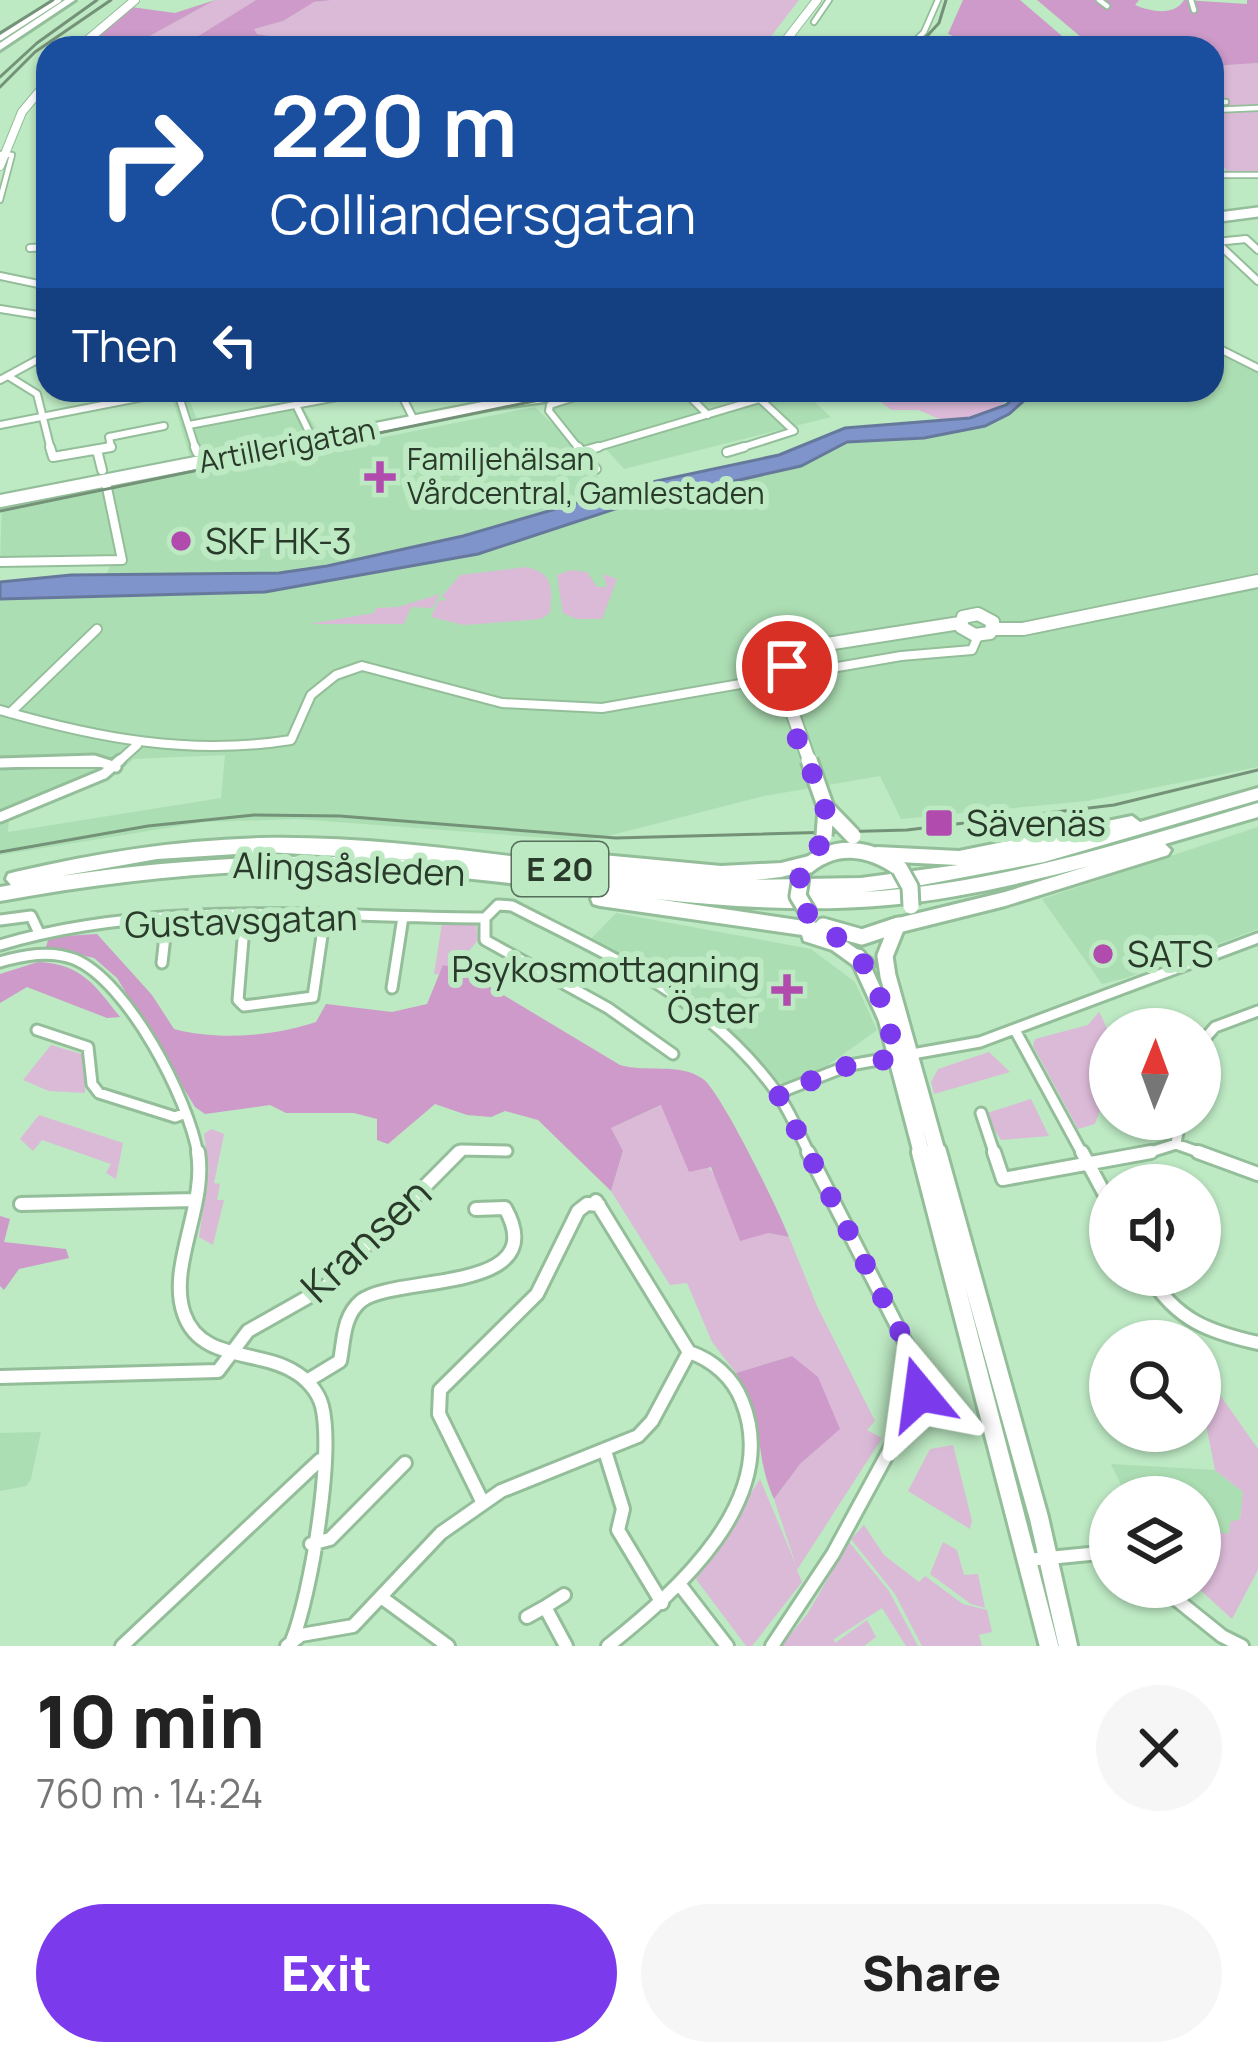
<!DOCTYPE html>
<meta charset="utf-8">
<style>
:root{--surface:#fff;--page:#f6f6f6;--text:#222;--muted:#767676;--accent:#7c3aed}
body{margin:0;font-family:Manrope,sans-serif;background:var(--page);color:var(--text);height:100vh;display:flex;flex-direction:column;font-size:45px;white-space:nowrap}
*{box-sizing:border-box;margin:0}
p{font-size:39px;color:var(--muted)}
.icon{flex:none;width:66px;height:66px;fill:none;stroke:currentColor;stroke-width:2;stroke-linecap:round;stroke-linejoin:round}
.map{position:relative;height:1646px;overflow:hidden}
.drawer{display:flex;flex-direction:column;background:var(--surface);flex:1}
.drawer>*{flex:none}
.top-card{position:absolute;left:36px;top:36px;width:1188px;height:366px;border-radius:36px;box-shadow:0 3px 9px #0004;background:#1a4fa0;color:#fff;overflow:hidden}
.needle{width:78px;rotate:1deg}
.buttons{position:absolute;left:1089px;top:1008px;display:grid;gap:24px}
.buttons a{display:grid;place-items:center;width:132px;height:132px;border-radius:50%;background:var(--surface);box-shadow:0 3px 9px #0004;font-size:60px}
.pin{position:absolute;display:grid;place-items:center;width:102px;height:102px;color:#fff;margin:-51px;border:6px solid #fff;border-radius:50%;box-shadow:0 3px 12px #0007}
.me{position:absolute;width:132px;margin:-66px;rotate:344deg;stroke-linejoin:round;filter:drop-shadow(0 0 9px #0008)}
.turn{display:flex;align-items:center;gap:42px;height:252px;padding:0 36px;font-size:54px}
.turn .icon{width:156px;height:156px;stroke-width:2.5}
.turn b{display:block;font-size:84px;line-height:102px}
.then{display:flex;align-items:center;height:114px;padding:0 36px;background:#0003;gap:24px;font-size:45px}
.round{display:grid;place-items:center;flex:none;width:126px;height:126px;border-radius:63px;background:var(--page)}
.head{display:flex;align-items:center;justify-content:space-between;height:204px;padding:0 36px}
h1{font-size:72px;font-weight:800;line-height:90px}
.action{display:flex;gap:24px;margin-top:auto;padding:24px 36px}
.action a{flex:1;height:138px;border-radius:72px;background:var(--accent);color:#fff;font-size:48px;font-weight:800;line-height:138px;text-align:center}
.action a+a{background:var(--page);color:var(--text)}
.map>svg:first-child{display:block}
.built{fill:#acdeb3;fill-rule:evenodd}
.green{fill:#dbbad8}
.forest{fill:#cd9ac9}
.water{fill:#8094cc;stroke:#66799c;stroke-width:3}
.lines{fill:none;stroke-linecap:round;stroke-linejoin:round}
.street-far4-casing{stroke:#93be99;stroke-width:8}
.street-far3-casing{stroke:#93be99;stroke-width:10}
.street-far2-casing{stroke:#93be99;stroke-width:12}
.street-far1-casing{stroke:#93be99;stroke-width:15}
.street-casing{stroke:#93be99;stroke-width:18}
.secondary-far4-casing{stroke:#93be99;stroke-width:10}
.secondary-far3-casing{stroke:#93be99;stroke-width:14}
.secondary-far2-casing{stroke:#93be99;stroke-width:16}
.secondary-far1-casing{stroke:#93be99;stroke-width:21}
.secondary-casing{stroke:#93be99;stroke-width:24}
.highway-casing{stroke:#93be99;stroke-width:6}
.street-far4{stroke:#fff;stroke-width:4.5}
.street-far3{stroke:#fff;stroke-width:6}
.street-far2{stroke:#fff;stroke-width:8}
.street-far1{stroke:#fff;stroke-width:9}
.street{stroke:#fff;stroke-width:12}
.secondary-far4{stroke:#fff;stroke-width:8}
.secondary-far3{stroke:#fff;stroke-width:9}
.secondary-far2{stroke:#fff;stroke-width:12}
.secondary-far1{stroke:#fff;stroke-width:15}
.secondary{stroke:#fff;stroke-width:18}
.highway{fill:#fff;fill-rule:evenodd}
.tram{stroke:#749278;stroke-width:3}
.rail{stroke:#749278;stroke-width:3}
.secondary-bridge-far1-casing{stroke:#93be99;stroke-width:16;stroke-linecap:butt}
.secondary-bridge-casing{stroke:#93be99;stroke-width:21;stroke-linecap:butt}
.secondary-bridge-far1{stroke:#fff;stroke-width:12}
.secondary-bridge{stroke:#fff;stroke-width:15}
.route{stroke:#7c3aed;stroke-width:21;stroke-dasharray:0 37.8}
.poi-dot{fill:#b24bae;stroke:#bde9c3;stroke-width:4.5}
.labels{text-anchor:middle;stroke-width:12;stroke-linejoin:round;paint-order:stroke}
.far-street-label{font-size:30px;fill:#293a2b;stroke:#bde9c3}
.far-poi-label{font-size:30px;fill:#293a2b;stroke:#bde9c3;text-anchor:start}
.shield{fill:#bde9c3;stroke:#556e59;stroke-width:3}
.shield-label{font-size:33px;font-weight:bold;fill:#293a2b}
.poi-label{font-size:36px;fill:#293a2b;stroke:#bde9c3;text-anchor:start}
.street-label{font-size:36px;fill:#293a2b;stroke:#bde9c3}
.near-street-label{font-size:42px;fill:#293a2b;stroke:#bde9c3}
</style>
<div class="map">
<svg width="1258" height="1646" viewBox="0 0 1258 1646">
<rect width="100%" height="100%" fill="#bde9c3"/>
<!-- built -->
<path class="built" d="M 1212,349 L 1258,373 L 1258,767 L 1087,801 L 901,819 L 880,776 L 764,796 L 588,841 L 297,819 L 204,822 L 0,855 L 0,599 L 265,592 L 478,554 L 624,506 L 801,466 L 847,442 L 943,435 L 999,421 L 1036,390 L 1212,390 ZM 225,755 L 221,798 L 8,832 L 9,819 L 120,770 L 134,759 Z
M 614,390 L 825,390 L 808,396 L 831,417 L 624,469 L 605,448 L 583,446 L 551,409 Z
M 186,391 L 199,425 L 301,405 L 329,448 L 535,407 L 601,471 L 596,475 L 610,493 L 420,547 L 279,573 L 121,576 L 107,575 L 110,563 L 0,566 L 2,499 L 191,460 L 171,394 Z
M 1258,827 L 1258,929 L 1126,978 L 1102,984 L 1042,899 Z
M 616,913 L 811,949 L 855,982 L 877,1030 L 806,1081 L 793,1085 L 773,1081 L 707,1010 L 668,982 L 588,942 Z
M 41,1432 L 31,1479 L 26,1486 L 0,1491 L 0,1433 Z
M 1111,1464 L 1215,1470 L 1243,1492 L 1240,1519 L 1200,1587 L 1200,1497 L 1127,1497 Z"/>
<!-- green -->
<path class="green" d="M 215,0 L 256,0 L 179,48 L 128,48 Z
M 324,0 L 799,0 L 762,48 L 282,48 L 281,38 L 256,34 L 253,29 L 283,21 L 308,4 Z
M 1258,63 L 1258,174 L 1230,174 L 1212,154 L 1212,66 Z
M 866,390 L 1023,390 L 990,412 L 949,423 L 918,410 L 891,410 Z
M 526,567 C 554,573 552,588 550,613 L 541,619 L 464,625 L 431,617 L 438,601 L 447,600 L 442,596 L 460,575 Z
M 571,570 L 587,572 L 597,587 L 607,587 L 603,574 L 617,579 L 602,619 L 577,619 L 563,613 L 557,575 Z
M 440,594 L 432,608 L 411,607 L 404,624 L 309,624 L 374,613 L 376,608 L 398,607 Z
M 442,923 L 476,923 L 478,940 L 449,975 L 434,974 Z
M 1099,1012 C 1120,1047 1109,1088 1095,1124 L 1078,1129 L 1033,1046 L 1035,1039 L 1088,1025 Z
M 51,1045 L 85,1055 L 85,1093 L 49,1091 L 23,1080 Z
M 989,1052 L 1010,1072 L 934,1094 L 931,1082 L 938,1069 Z
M 1031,1099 L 1049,1136 L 1001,1140 L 984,1114 Z
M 662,1105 L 675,1131 L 768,1233 L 789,1237 L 817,1306 L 875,1421 L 867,1430 L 882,1438 L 797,1570 L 802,1582 L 752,1646 L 746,1646 L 696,1579 L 760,1479 L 796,1565 L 774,1499 L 800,1464 L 839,1429 L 792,1356 L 736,1373 L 712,1342 L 687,1283 L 670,1285 L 611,1191 L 623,1152 L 611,1128 Z
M 39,1115 L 123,1143 L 116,1179 L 106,1173 L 111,1164 L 42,1140 L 33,1151 L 20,1139 Z
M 211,1129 L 224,1134 L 214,1183 L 220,1184 L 217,1200 L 224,1200 L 213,1245 L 199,1237 L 209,1170 L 204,1134 Z
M 1206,1375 L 1258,1449 L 1258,1570 L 1232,1619 L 1197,1587 L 1200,1558 L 1215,1557 L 1213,1540 L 1219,1532 L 1229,1534 L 1230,1522 L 1240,1519 L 1243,1492 L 1215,1470 L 1200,1394 Z
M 953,1445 L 972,1521 L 970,1529 L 908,1491 L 930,1449 Z
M 864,1525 L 884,1555 L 919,1582 L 925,1576 L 963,1604 L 987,1610 L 992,1632 L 979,1635 L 982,1646 L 922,1646 L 895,1594 L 851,1539 Z
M 849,1542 L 889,1591 L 918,1646 L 906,1646 L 882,1608 L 834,1639 L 835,1643 L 867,1620 L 876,1637 L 864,1646 L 781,1646 L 808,1613 Z
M 943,1542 L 957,1550 L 964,1575 L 978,1574 L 985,1608 L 971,1604 L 930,1574 Z"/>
<!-- forest -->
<path class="forest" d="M 215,0 L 128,48 L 86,48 L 131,7 L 175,13 Z
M 256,0 L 331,0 L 314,2 L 283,21 L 254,29 L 257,34 L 281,38 L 282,48 L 179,48 Z
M 963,0 L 1020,0 L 1076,48 L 984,48 L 948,34 Z
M 1037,0 L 1139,0 L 1135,5 C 1151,12 1175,16 1184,0 L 1247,4 L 1247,0 L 1258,0 L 1258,63 L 1212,66 L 1212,48 L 1094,48 Z
M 97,934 L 152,995 L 174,1029 C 218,1041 274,1036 316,1022 L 326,1004 L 392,1012 L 427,1004 L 443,965 L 460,969 L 620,1065 C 646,1073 679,1062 703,1079 C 721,1092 779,1211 789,1237 L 768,1233 L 740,1241 L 711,1167 L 689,1172 L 661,1105 L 611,1128 L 623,1151 L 611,1191 L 538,1120 L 505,1111 L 491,1117 L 467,1115 L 435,1104 L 388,1144 L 377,1140 L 377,1119 L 354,1113 L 286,1113 L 270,1105 L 205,1114 L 195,1107 L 117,978 L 94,958 L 46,947 L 49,937 Z
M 38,962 C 81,964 94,984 120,1017 L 107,1018 L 27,987 L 0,1003 L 0,974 Z
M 0,1216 L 10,1219 L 4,1242 L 66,1249 L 69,1258 L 19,1269 L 4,1290 L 0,1286 Z
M 792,1356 L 818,1377 L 840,1429 L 800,1464 L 774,1499 C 752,1450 768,1423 736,1373 Z"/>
<!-- water -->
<path class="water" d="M 1023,390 L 1036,390 L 1009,414 L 985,426 L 924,438 L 847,442 L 801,466 L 624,506 L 478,554 L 265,592 L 0,599 L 0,582 L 71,575 L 279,573 L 327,566 L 463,536 L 638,485 L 779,455 L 845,428 L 970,418 L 1006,405 Z"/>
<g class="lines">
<!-- street-far4 casing -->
<g class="street-far4-casing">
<path id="street-far4" d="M 1099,0 L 1107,6
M 1191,0 L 1194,10
M 814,22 L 829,0
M 0,38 L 59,0
M 908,48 L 924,32 L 938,0
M 1212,101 L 1226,102
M 1212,110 L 1258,108
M 0,154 L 12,155 L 0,200
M 1212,175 L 1258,175"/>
</g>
<!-- street-far3 casing -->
<g class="street-far3-casing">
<path id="street-far3" d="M 1212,238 L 1258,281
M 1216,242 L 1246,239 L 1258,250
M 30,248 L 48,247
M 0,276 L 48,286
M 0,309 L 38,315
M 1212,345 L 1258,368
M 8,376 L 37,394 L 51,450
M 0,380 L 48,354
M 177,390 L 196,450
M 399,390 L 414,420
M 683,390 L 708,415
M 264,395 L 291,390
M 578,396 L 550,405 L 549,411 L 580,450
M 296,405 L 313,440
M 0,425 L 179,390
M 189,425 L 374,390
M 95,450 L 111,447 L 109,437 L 164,426
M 588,450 L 790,390
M 734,450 L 794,431 L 760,399"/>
</g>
<!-- street-far2 casing -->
<g class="street-far2-casing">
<path id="street-far2" d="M 50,447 L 53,457 L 111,447
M 195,447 L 197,452
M 578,447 L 596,469
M 97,450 L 102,470
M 584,451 L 598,447
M 727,452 L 744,447
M 0,562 L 122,560 L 106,483
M 0,710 C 97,738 190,756 291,740 L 311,695 L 336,675 L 362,666 L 502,703 L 602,708 L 901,656 L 972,650 L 978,636
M 10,713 L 97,629
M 9,763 L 103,763
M 117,763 L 137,745"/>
</g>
<!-- street-far1 casing -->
<g class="street-far1-casing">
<path id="street-far1" d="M 0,763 L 94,760 L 116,767
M 0,817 L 104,774 L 120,760
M 245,915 L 238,1000 L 244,1006 L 313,997 L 325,915
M 485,918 L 498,905 L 512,906 C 611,957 707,997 775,1090 C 789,1109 799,1134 810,1155
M 485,918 L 485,940 L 608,1008 L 673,1054
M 0,920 L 31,916 L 39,933
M 0,945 C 149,899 330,917 485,918
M 0,962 C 24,955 50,950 74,959 C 128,981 189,1100 198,1155
M 162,963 L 167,918
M 392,988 L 403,917
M 37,1030 L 88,1047 L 92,1084 L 99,1093 L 175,1117 L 186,1113
M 1015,1030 L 1083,1155
M 1200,1044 L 1215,1027 L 1258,1011
M 778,1093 L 850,1065 L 980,1042 L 1258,938
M 981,1113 L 995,1155
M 1176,1144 L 1207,1155
M 456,1155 L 461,1150 L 507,1151
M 1141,1155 L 1176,1144 L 1180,1119"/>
</g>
<!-- street casing -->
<g class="street-casing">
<path id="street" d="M 198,1152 C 207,1206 167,1267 184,1314 C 200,1361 258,1350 293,1371 C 306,1378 318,1391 322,1406 C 334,1454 311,1594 292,1641
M 994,1152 L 1003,1179 L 1151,1152
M 1082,1152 L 1110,1204
M 1198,1152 L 1258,1174
M 21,1204 L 194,1200
M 1149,1275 C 1176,1320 1209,1332 1258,1343
M 0,1377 L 218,1371 L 248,1331 L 324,1288 L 459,1152
M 307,1381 L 340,1361 C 344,1340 343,1316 361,1301 C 395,1274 554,1295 505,1208 L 476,1209
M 605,1451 L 623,1509 L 618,1530 L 662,1603
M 483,1503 L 439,1414 L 440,1390 L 537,1294 L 578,1211 L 587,1204 L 599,1205
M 311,1544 L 330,1539 L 405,1463
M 1028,1560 L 1110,1552
M 680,1585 L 727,1646
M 1161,1587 L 1222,1636 L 1242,1646
M 564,1595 L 545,1607 L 566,1646
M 381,1597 L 448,1646
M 527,1617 L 545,1607
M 122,1646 L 320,1460
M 287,1646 L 301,1635 L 353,1626 L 441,1533 L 501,1491 L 638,1436 L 652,1421 L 689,1352 L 596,1201
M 608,1646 C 677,1591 782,1499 742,1401 C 733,1378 713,1360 689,1352
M 772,1646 L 833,1554 L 920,1394 L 920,1371 L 808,1152"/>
</g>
<!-- secondary-far4 casing -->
<g class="secondary-far4-casing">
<path id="secondary-far4" d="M 78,48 L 135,0
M 780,48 L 817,0
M 0,166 L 22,112 L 48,81"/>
</g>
<!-- secondary-far3 casing -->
<g class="secondary-far3-casing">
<path id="secondary-far3" d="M 1212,218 L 1258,212
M 262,450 L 496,404 L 597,390"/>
</g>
<!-- secondary-far2 casing -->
<g class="secondary-far2-casing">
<path id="secondary-far2" d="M 0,501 L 277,447
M 978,614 L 993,622 L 990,633 L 975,635 L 961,627 L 963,617 Z
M 994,629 L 1023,629 L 1258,581
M 827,644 L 960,623"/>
</g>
<!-- secondary-far1 casing -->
<g class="secondary-far1-casing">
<path id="secondary-far1" d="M 803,870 C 833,842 868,846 900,869
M 823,926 L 862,937 L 898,925
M 897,926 L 885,956 L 888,976 L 938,1155
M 858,957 L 886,1018 L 922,1155"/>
</g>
<!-- secondary casing -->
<g class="secondary-casing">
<path id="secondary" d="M 921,1152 L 1049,1646
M 937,1152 L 1039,1518 L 1068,1646"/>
</g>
<!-- highway casing -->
<g class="highway-casing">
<path id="highway" d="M 65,0 L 75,0 L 0,50 L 0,43 Z
M 1258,788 L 1258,800 L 1044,862 L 922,885 L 864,892 C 999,884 1129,841 1258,803 L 1258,817 L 1165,844 L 1171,850 L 1168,855 L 1005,906 L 897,933 L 890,930 L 887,925 L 890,920 L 1005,892 L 1089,866 C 1023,883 956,899 888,905 C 811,912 733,907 656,899 L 838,926 L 841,931 L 838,936 L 871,959 L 874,965 L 871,971 L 864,973 L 832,950 L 804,941 L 802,935 L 600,906 L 593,904 L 591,899 L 596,893 C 508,883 419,871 330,870 C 219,869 109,881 0,901 L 0,887 L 11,885 L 6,879 L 8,874 L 15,872 C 96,853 177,840 261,838 C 362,836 463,850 563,863 L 561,859 L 563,854 L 570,852 L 721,866 L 781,863 L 809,856 L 816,858 L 818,863 L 816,868 L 781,877 L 755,880 L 861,878 L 958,865 L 877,861 L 871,859 L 868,854 L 871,849 L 877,847 L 959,851 L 1132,816 L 1140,822 ZM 266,852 L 428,861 C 305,852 183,858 61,876 L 157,859 Z"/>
</g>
<!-- street-far4 -->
<use href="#street-far4" class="street-far4"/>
<!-- street-far3 -->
<use href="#street-far3" class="street-far3"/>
<!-- street-far2 -->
<use href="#street-far2" class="street-far2"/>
<!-- street-far1 -->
<use href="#street-far1" class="street-far1"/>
<!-- street -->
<use href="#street" class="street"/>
<!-- secondary-far4 -->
<use href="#secondary-far4" class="secondary-far4"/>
<!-- secondary-far3 -->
<use href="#secondary-far3" class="secondary-far3"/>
<!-- secondary-far2 -->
<use href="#secondary-far2" class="secondary-far2"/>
<!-- secondary-far1 -->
<use href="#secondary-far1" class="secondary-far1"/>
<!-- secondary -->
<use href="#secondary" class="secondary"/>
<!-- highway -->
<use href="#highway" class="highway"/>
<!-- tram -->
<path class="tram" d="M 916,48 L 939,23 L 946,0
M 0,87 L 35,52 L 111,0
M 0,511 L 588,390"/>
<!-- rail -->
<path class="rail" d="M 0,33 L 53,0
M 0,77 L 37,43 L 97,0
M 0,852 L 148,826 L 254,815 L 340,816 L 616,838 L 907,830 L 1114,805 L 1258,770"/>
<!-- secondary-bridge-far1 casing -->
<g class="secondary-bridge-far1-casing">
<path id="secondary-bridge-far1" d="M 810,763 L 781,680 L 796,657 L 827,644"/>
</g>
<!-- secondary-bridge casing -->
<g class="secondary-bridge-casing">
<path id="secondary-bridge" d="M 809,760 L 826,808 L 824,836
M 826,808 L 853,836
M 900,869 L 910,887 L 911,906
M 802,871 L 798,896 L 810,916"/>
</g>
<!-- secondary-bridge-far1 -->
<use href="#secondary-bridge-far1" class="secondary-bridge-far1"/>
<!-- secondary-bridge -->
<use href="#secondary-bridge" class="secondary-bridge"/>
</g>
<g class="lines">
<!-- route -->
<path class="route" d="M 787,666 C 769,697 815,770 824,805 C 836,851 790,865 799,897 C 806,924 840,934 857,955 C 880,984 888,1022 896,1058 L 850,1065 L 778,1094 L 917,1365 L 920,1394"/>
</g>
<!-- markers -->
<g class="poi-dot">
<path d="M374 459h12v12h12v12h-12v12h-12v-12h-12v-12h12z"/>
<circle cx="181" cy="541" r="12"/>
<rect x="924" y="808" width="30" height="30" rx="6"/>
<circle cx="1103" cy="954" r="12"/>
<path d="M781 972h12v12h12v12h-12v12h-12v-12h-12v-12h12z"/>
</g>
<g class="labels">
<!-- far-street labels -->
<g class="far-street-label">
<text transform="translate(287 446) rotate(-11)" y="10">Artillerigatan</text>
</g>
<!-- far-poi labels -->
<g class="far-poi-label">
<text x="407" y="470">Familjehälsan<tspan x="407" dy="34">Vårdcentral, Gamlestaden</tspan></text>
</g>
<!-- shield labels -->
<rect class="shield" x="512" y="842" width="96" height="54" rx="9"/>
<g class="shield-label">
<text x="560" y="881">E 20</text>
</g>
<!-- poi labels -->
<g class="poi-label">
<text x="205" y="554">SKF HK-3</text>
<text x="966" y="836">Sävenäs</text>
<text x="1127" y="967">SATS</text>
<text x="760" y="982" text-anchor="end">Psykosmottagning<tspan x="760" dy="41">Öster</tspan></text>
</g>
<!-- street labels -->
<g class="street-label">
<text transform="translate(349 869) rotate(2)" y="13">Alingsåsleden</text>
<text transform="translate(241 921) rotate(-2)" y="13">Gustavsgatan</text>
</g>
<!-- near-street labels -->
<g class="near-street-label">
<text transform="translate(366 1240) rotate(-43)" y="15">Kransen</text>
</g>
</g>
</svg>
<div class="buttons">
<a><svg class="needle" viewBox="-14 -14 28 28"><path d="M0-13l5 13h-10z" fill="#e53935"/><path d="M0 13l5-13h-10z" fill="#767676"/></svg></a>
<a><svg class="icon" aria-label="sound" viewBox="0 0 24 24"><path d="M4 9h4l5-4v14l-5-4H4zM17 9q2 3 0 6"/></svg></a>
<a><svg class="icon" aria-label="search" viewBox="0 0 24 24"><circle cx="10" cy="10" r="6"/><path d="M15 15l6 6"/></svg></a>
<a><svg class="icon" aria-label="layers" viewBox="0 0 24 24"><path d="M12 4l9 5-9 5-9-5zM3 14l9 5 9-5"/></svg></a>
</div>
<div class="pin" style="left:787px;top:666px;background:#d93025"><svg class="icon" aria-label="arrive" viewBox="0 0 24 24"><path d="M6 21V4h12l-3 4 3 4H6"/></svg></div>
<svg class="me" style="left:920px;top:1394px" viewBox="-20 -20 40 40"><path d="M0-17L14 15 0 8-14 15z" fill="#7c3aed" stroke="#fff" stroke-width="4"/></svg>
<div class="top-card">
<div class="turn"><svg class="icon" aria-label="right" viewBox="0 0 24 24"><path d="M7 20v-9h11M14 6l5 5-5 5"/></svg><div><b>220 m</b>Colliandersgatan</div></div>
<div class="then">Then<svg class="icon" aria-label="left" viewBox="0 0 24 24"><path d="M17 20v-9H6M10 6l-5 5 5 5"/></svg></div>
</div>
</div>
<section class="drawer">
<div class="head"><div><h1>10 min</h1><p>760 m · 14:24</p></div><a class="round"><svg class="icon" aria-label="close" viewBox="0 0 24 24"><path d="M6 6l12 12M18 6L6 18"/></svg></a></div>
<div class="action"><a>Exit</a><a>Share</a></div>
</section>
